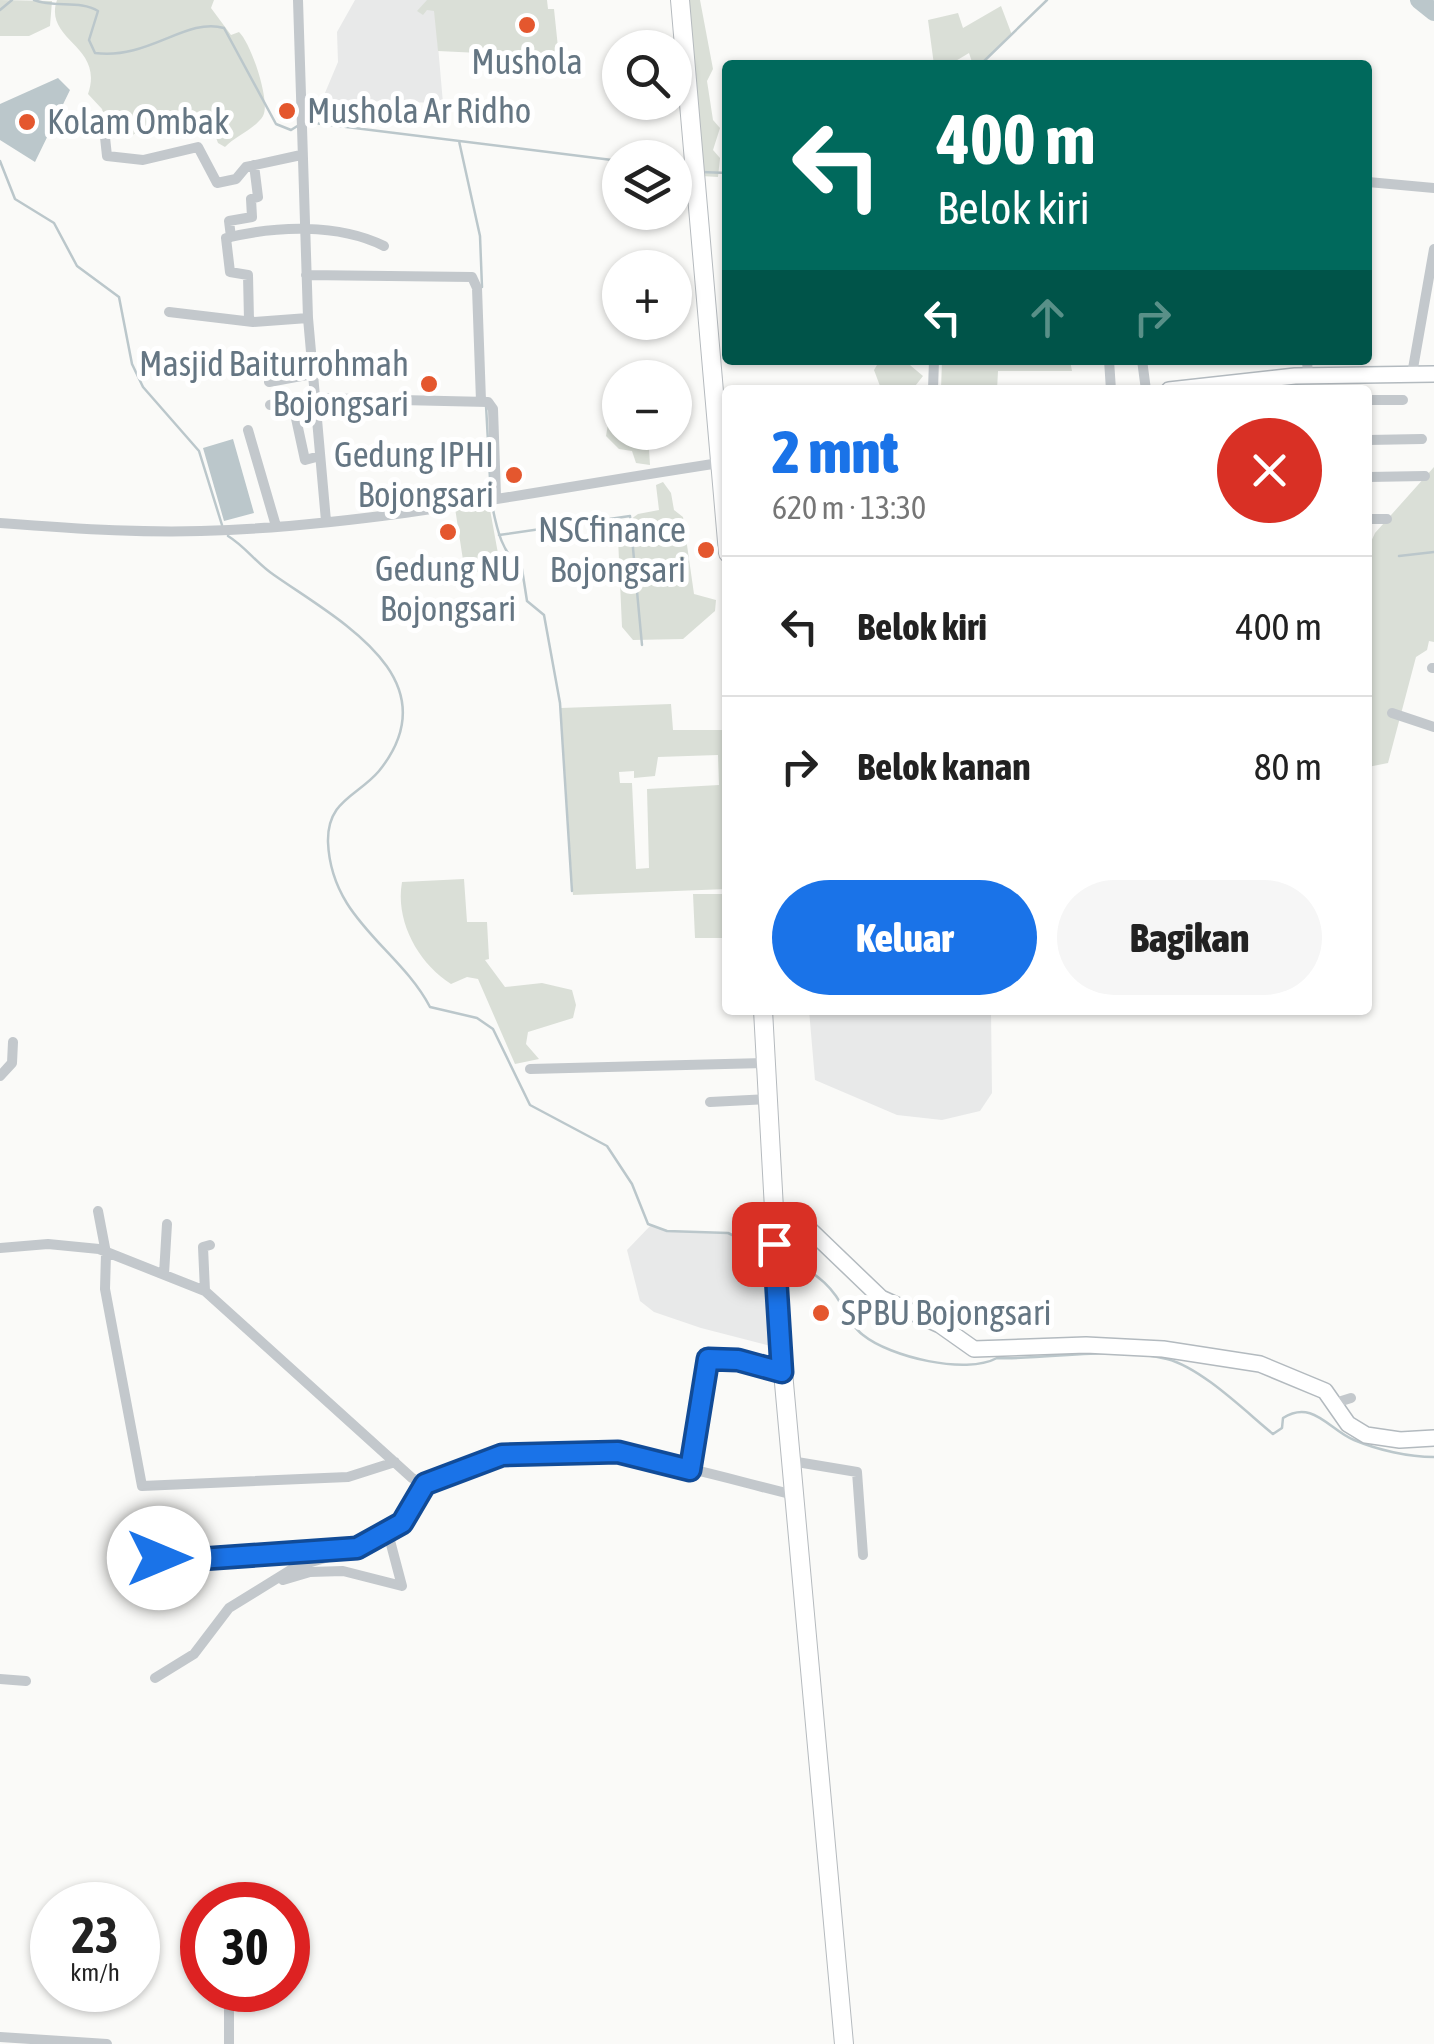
<!DOCTYPE html>
<html lang="id">
<meta charset="utf-8">
<style>
:root{--surface:#fff;--page:#f6f6f6;--text:#222;--muted:#767676;--line:#e0e0e0;--accent:#1a73e8}
body{margin:0;font-family:"Asap Condensed",sans-serif;background:var(--page);color:var(--text);height:100vh;display:flex;flex-direction:column;font-size:38px;white-space:nowrap}
*{box-sizing:border-box;margin:0}
p{font-size:32px;color:var(--muted)}
.icon{flex:none;width:55px;height:55px;fill:none;stroke:currentColor;stroke-width:2;stroke-linecap:round;stroke-linejoin:round}
.map{position:relative;flex:1;overflow:hidden}
.side{position:absolute;left:722px;top:385px;width:650px;height:630px;display:flex;flex-direction:column;background:var(--surface);border-radius:10px;box-shadow:0 2px 8px #0004}
.side>*{flex:none}
.top-card{position:absolute;left:722px;top:60px;width:650px;height:305px;border-radius:10px;box-shadow:0 2px 8px #0004;background:#00695c;color:#fff;overflow:hidden}
.controls{position:absolute;left:602px;top:30px;display:grid;gap:20px}
.controls a{display:grid;place-items:center;width:90px;height:90px;border-radius:50%;background:var(--surface);box-shadow:0 2px 8px #0004;font-size:50px}
.speed{position:absolute;left:30px;top:1882px;display:flex;gap:20px;font-size:50px;font-weight:700;text-align:center}
.speed>*{display:grid;place-content:center;width:130px;height:130px;border-radius:50%;background:var(--surface);box-shadow:0 2px 8px #0004;line-height:1}
.speed small{font-size:25px;font-weight:400}
.speed .limit{border:15px solid #d22;background:#fff;color:#111}
.pin{position:absolute;display:grid;place-items:center;width:85px;height:85px;color:#fff;margin:-42px;border-radius:20px;box-shadow:0 5px 15px #0006}
.me{position:absolute;width:110px;margin:-55px;rotate:90deg;stroke-linejoin:round;filter:drop-shadow(0 0 8px #0008)}
.turn{display:flex;align-items:center;gap:35px;height:210px;padding:0 50px;font-size:45px}
.turn .icon{width:130px;height:130px;stroke-width:2.5}
.turn b{display:block;font-size:70px;line-height:85px}
.lanes{display:flex;align-items:center;height:95px;padding:0 50px;background:#0003;justify-content:center;gap:50px;direction:ltr}
.lanes .off{opacity:.35}
.round{display:grid;place-items:center;flex:none;width:105px;height:105px;border-radius:52px;background:var(--page)}
.headline{display:flex;align-items:center;justify-content:space-between;height:170px;padding:0 50px}
h1{font-size:60px;font-weight:800;line-height:75px;color:var(--accent)}
.button{display:flex;gap:20px;margin-top:auto;padding:20px 50px}
.button a{flex:1;height:115px;border-radius:60px;background:var(--accent);color:#fff;font-size:40px;font-weight:800;line-height:115px;text-align:center}
.button a+a{background:var(--page);color:var(--text)}
ul{padding:0;list-style:none}
li{display:flex;align-items:center;gap:30px;height:140px;padding:0 50px;border-top:2px solid var(--line)}
li div{flex:1}
li b{display:block;font-size:38px}
li em{font-style:normal}
.map>svg:first-child{display:block}
.built{fill:#e8e9e9}
.green{fill:#dadfd7;fill-rule:evenodd}
.water{fill:#bbc7cb}
.lines{fill:none;stroke-linecap:round;stroke-linejoin:round}
.stream{stroke:#bbc7cb;stroke-width:2.5}
.river{stroke:#bbc7cb;stroke-width:18}
.secondary-casing{stroke:#b3babf;stroke-width:18}
.primary-casing{stroke:#b5babe;stroke-width:20}
.street{stroke:#c3c8cc;stroke-width:10}
.secondary{stroke:#fff;stroke-width:15}
.primary{stroke:#fff;stroke-width:18}
.route-casing{stroke:#114b97;stroke-width:25}
.route{stroke:#1a73e8;stroke-width:18}
.poi-dot{fill:#e4572e;stroke:#fff;stroke-width:4}
.labels{text-anchor:middle;stroke-width:10;stroke-linejoin:round;paint-order:stroke}
.poi-label{font-size:35px;fill:#657683;stroke:#fff;text-anchor:start}
</style>
<div class="map">
<svg width="1434" height="2044" viewBox="0 0 1434 2044">
<rect width="100%" height="100%" fill="#fafaf8"/>
<!-- built -->
<path class="built" d="M 355,0 L 434,0 L 443,103 L 322,100 L 338,62 L 337,32 Z
M 809,1010 L 991,1010 L 992,1093 L 980,1111 L 942,1120 L 897,1115 L 815,1080 Z
M 651,1225 L 667,1231 L 728,1233 L 770,1253 L 778,1348 L 701,1328 L 654,1312 L 640,1301 L 627,1250 Z"/>
<!-- green -->
<path class="green" d="M 0,0 L 52,1 L 50,26 L 29,36 L 0,36 Z
M 57,0 L 214,0 L 211,8 L 231,35 L 239,32 C 251,43 271,102 263,116 C 255,129 235,136 225,147 L 218,143 L 209,119 L 187,127 L 179,122 L 174,128 L 168,120 L 163,125 L 155,122 L 129,137 L 108,131 L 102,109 L 88,94 C 105,45 43,41 57,0 Z
M 427,0 L 547,0 L 548,9 L 554,9 L 559,57 L 438,51 L 434,11 L 427,10 L 423,15 L 417,11 Z
M 682,0 L 700,0 L 713,69 L 707,81 L 713,120 L 720,128 L 713,150 L 720,158 L 718,177 L 701,176 Z
M 1001,6 L 1012,35 L 980,65 L 973,65 L 969,53 L 949,65 L 934,65 L 928,20 L 958,13 L 963,28 Z
M 880,360 L 904,360 L 923,376 L 912,390 L 880,386 L 874,370 Z
M 942,360 L 1070,360 L 1072,371 L 998,371 L 997,390 L 941,390 Z
M 620,419 L 620,432 L 648,433 L 650,465 L 636,463 L 632,451 L 619,449 L 606,436 L 608,424 Z
M 1434,467 L 1434,642 L 1429,641 L 1427,650 L 1416,657 L 1388,763 L 1368,767 L 1368,548 L 1375,533 Z
M 663,482 L 671,493 L 674,510 L 683,517 L 694,594 L 716,600 L 715,611 L 683,639 L 633,640 L 622,627 L 618,538 L 627,522 L 638,514 L 659,510 L 656,485 Z
M 489,504 L 501,570 L 465,573 L 455,508 Z
M 671,704 L 673,730 L 727,730 L 727,889 L 573,895 L 561,708 ZM 718,755 L 719,785 L 647,789 L 649,868 L 636,869 L 632,783 L 620,783 L 619,772 L 634,771 L 634,778 L 655,776 L 658,757 Z
M 464,879 L 467,922 L 487,922 L 489,959 L 485,960 L 505,987 L 542,983 L 572,990 L 576,1005 L 573,1018 L 528,1032 L 526,1044 L 539,1059 L 515,1064 L 478,979 L 467,977 L 451,984 C 418,963 395,921 402,882 Z
M 693,894 L 727,894 L 727,938 L 695,938 Z"/>
<!-- water -->
<path class="water" d="M 58,78 L 70,90 L 35,162 L 0,140 L 0,104 Z
M 233,439 L 254,513 L 224,521 L 203,448 Z"/>
<g class="lines">
<!-- stream -->
<path class="stream" d="M 34,0 C 55,8 80,0 98,11 L 89,40 L 95,53 C 149,60 186,17 224,28 L 276,124 L 291,130 L 299,125
M 0,10 L 12,0
M 980,65 L 1047,0
M 306,122 L 620,161
M 459,141 L 480,236 L 482,287
M 0,161 L 15,199 L 54,223 L 77,266 L 119,297 L 132,364 L 143,387 L 199,451 L 222,525
M 675,168 L 688,170
M 701,172 L 728,173
M 486,405 L 491,497
M 492,505 C 497,530 502,553 522,569 L 527,601 L 544,615 L 560,703 L 572,891
M 499,535 L 630,516 L 642,645
M 228,536 C 246,547 257,564 274,575 C 338,620 453,679 379,771 C 358,796 327,800 328,842 C 331,920 399,948 430,1007 L 477,1018 L 493,1029 L 530,1105 L 607,1146 L 632,1184 L 648,1224 L 667,1231 L 728,1233 L 770,1253
M 1399,556 L 1434,552
M 787,1259 C 805,1267 825,1280 836,1296 C 844,1308 851,1326 863,1335 C 890,1357 966,1375 997,1358 C 1052,1360 1113,1345 1167,1359 C 1202,1368 1247,1413 1273,1434 L 1282,1428 L 1283,1418 C 1313,1399 1329,1430 1354,1440 C 1378,1450 1408,1457 1434,1457"/>
<!-- river -->
<path class="river" d="M 1419,0 L 1434,12"/>
<!-- secondary casing -->
<g class="secondary-casing">
<path id="secondary" d="M 1169,390 L 1295,376 L 1434,374
M 773,1212 L 807,1227 L 881,1298 L 940,1325 L 974,1349 L 1086,1345 L 1163,1349 L 1260,1364 L 1325,1391 L 1348,1424 L 1366,1435 L 1400,1440 L 1434,1438"/>
</g>
<!-- primary casing -->
<g class="primary-casing">
<path id="primary" d="M 680,0 L 728,553
M 763,1010 L 783,1372 L 844,2044"/>
</g>
<!-- street -->
<path class="street" d="M 298,0 L 308,318 L 326,521
M 104,128 L 107,156 L 143,160 L 198,147 L 217,183 L 236,179 L 246,167 L 301,155
M 1368,182 L 1434,188
M 231,237 L 229,221 L 252,217 L 251,199 L 258,197 L 254,165
M 306,275 L 472,277 L 477,288 L 481,401
M 169,312 L 253,322 L 308,318
M 249,320 L 248,275 L 230,272 L 226,238 C 275,226 338,223 384,246
M 1109,360 L 1111,390
M 1142,360 L 1146,390
M 1307,360 L 1308,376
M 1412,374 L 1434,249
M 269,382 L 312,374
M 933,390 L 934,360
M 314,398 L 488,402 L 493,409 L 496,496
M 1368,400 L 1403,400
M 270,405 L 292,400 L 305,460 L 320,456
M 248,430 L 276,526
M 1368,440 L 1422,439
M 1368,477 L 1425,476
M 1368,519 L 1387,519
M 0,523 C 77,529 152,534 229,530 C 393,522 558,487 720,463
M 1432,668 L 1434,668
M 1392,713 L 1434,727
M 530,1069 L 765,1063
M 0,1076 L 12,1063 L 13,1042
M 710,1102 L 767,1099
M 98,1211 L 106,1253 L 105,1289 L 142,1486 L 348,1477 L 395,1462
M 0,1248 L 48,1244 L 99,1249 L 205,1291 L 412,1478 L 425,1484 C 457,1480 488,1454 528,1451 C 619,1444 707,1474 794,1495
M 164,1274 L 167,1224
M 205,1291 L 203,1247 L 210,1245
M 1335,1403 L 1351,1398
M 791,1461 L 857,1472 L 863,1555
M 690,1470 L 708,1359 L 738,1360 L 783,1372
M 158,1551 L 162,1561 L 172,1561 L 345,1548
M 283,1580 L 310,1572 L 343,1571 L 402,1586 L 388,1533
M 155,1678 L 194,1654 L 229,1608 L 297,1566 L 357,1549 L 402,1523 L 425,1484
M 0,1679 L 26,1681
M 0,2037 L 107,2044
M 229,2044 L 229,1990"/>
<!-- secondary -->
<use href="#secondary" class="secondary"/>
<!-- primary -->
<use href="#primary" class="primary"/>
</g>
<g class="lines">
<!-- route casing -->
<g class="route-casing">
<path id="route" d="M 159,1558 L 172,1561 L 357,1548 L 402,1523 L 425,1484 L 502,1455 L 618,1452 L 690,1470 L 708,1359 L 738,1360 L 782,1372 L 774,1244"/>
</g>
<!-- route -->
<use href="#route" class="route"/>
</g>
<!-- markers -->
<g class="poi-dot">
<circle cx="527" cy="25" r="10"/>
<circle cx="287" cy="111" r="10"/>
<circle cx="27" cy="122" r="10"/>
<circle cx="429" cy="384" r="10"/>
<circle cx="514" cy="475" r="10"/>
<circle cx="448" cy="532" r="10"/>
<circle cx="706" cy="550" r="10"/>
<circle cx="821" cy="1313" r="10"/>
</g>
<g class="labels">
<!-- poi labels -->
<g class="poi-label">
<text x="527" y="74" text-anchor="middle">Mushola</text>
<text x="307" y="123">Mushola Ar Ridho</text>
<text x="47" y="134">Kolam Ombak</text>
<text x="409" y="376" text-anchor="end">Masjid Baiturrohmah<tspan x="409" dy="40">Bojongsari</tspan></text>
<text x="494" y="467" text-anchor="end">Gedung IPHI<tspan x="494" dy="40">Bojongsari</tspan></text>
<text x="686" y="542" text-anchor="end">NSCfinance<tspan x="686" dy="40">Bojongsari</tspan></text>
<text x="448" y="581" text-anchor="middle">Gedung NU<tspan x="448" dy="40">Bojongsari</tspan></text>
<text x="841" y="1325">SPBU Bojongsari</text>
</g>
</g>
</svg>
<div class="controls">
<a><svg class="icon" aria-label="search" viewBox="0 0 24 24"><circle cx="10" cy="10" r="6"/><path d="M15 15l6 6"/></svg></a>
<a><svg class="icon" aria-label="layers" viewBox="0 0 24 24"><path d="M12 4l9 5-9 5-9-5zM3 14l9 5 9-5"/></svg></a>
<a>+</a>
<a>−</a>
</div>
<div class="speed"><div>23<small>km/h</small></div><div class="limit">30</div></div>
<div class="pin" style="left:774px;top:1244px;background:#d93025"><svg class="icon" aria-label="arrive" viewBox="0 0 24 24"><path d="M6 21V4h12l-3 4 3 4H6"/></svg></div>
<svg class="me" style="left:159px;top:1558px" viewBox="-20 -20 40 40"><circle r="19" fill="#fff"/><path d="M0-13L10 11 0 6-10 11z" fill="#1a73e8"/></svg>
<div class="top-card">
<div class="turn"><svg class="icon" aria-label="left" viewBox="0 0 24 24"><path d="M17 20v-9H6M10 6l-5 5 5 5"/></svg><div><b>400 m</b>Belok kiri</div></div>
<div class="lanes"><svg class="icon" aria-label="left" viewBox="0 0 24 24"><path d="M17 20v-9H6M10 6l-5 5 5 5"/></svg><svg class="icon off" aria-label="ahead" viewBox="0 0 24 24"><path d="M12 20V5M6 11l6-6 6 6"/></svg><svg class="icon off" aria-label="right" viewBox="0 0 24 24"><path d="M7 20v-9h11M14 6l5 5-5 5"/></svg></div>
</div>
<section class="side">
<div class="headline"><div><h1>2 mnt</h1><p>620 m · 13:30</p></div><a class="round" style="background:#d93025;color:#fff"><svg class="icon" aria-label="close" viewBox="0 0 24 24"><path d="M6 6l12 12M18 6L6 18"/></svg></a></div>
<ul>
<li><svg class="icon" aria-label="left" viewBox="0 0 24 24"><path d="M17 20v-9H6M10 6l-5 5 5 5"/></svg><div><b>Belok kiri</b></div><em>400 m</em></li>
<li><svg class="icon" aria-label="right" viewBox="0 0 24 24"><path d="M7 20v-9h11M14 6l5 5-5 5"/></svg><div><b>Belok kanan</b></div><em>80 m</em></li>
</ul>
<div class="button"><a>Keluar</a><a>Bagikan</a></div>
</section>
</div>
